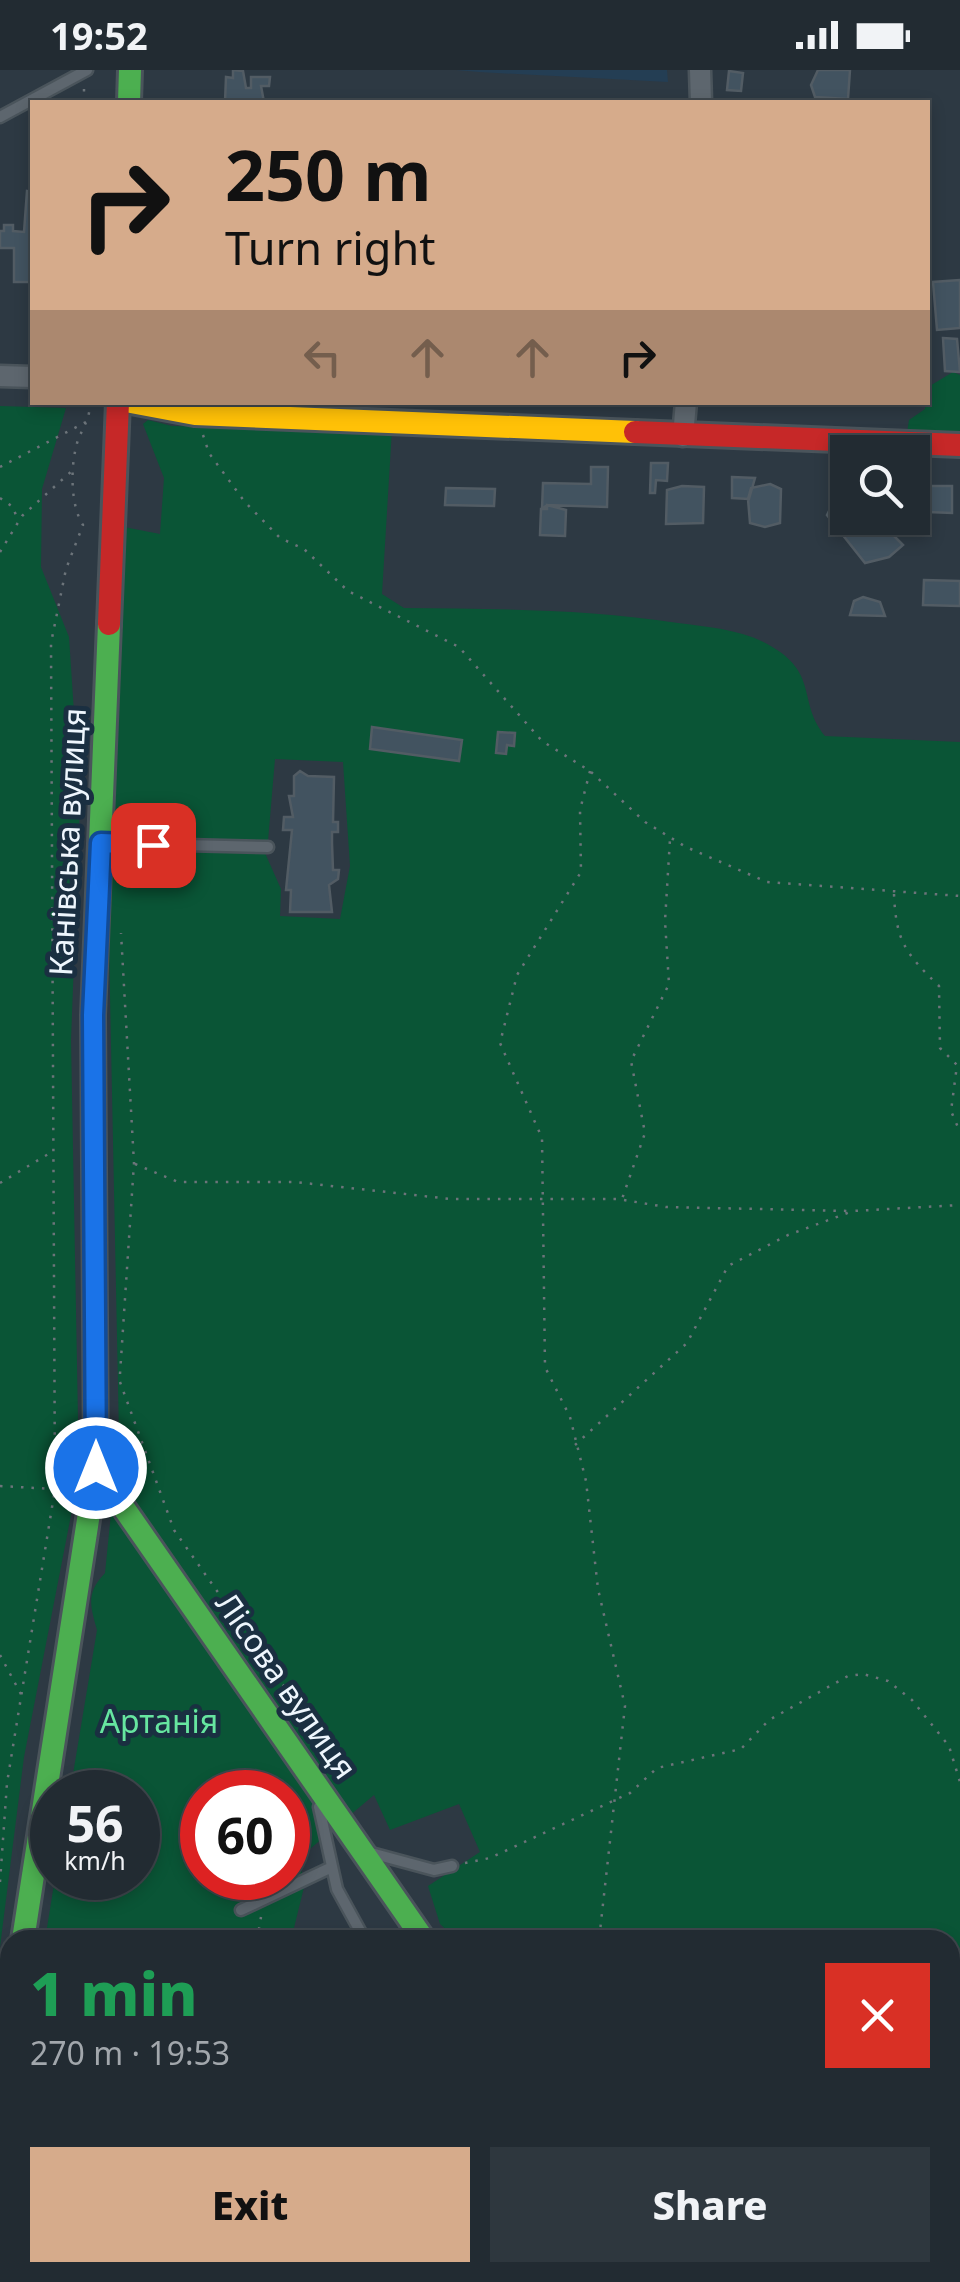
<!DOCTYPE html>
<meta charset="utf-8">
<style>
:root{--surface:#222b32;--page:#2e373e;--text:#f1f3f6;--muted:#a2a7ac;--line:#3f474d;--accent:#d6ab8b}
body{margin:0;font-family:"Noto Sans",sans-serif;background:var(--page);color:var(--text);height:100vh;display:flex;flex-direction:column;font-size:38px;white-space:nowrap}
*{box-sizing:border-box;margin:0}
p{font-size:32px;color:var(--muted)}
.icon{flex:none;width:55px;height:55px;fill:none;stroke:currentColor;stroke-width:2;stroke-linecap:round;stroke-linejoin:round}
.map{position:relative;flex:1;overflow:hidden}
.side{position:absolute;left:0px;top:1860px;width:960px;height:352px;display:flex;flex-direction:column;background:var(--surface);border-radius:30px 30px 0 0;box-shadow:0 5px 15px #0003,0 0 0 2px var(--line)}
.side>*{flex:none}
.guide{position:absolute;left:30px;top:30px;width:900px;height:305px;border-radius:0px;box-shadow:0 5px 15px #0003,0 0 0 2px var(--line);background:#d6ab8b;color:#111;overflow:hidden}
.controls{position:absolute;left:830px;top:365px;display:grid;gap:20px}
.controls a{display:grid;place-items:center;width:100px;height:100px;border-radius:0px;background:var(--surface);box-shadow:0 5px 15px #0003,0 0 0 2px var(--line);font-size:50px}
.speed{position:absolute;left:30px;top:1700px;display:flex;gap:20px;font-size:50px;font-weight:700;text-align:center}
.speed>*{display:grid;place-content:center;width:130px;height:130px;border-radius:50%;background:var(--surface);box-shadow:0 5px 15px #0003,0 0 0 2px var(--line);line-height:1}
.speed small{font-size:25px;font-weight:400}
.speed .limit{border:15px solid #d22;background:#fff;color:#111}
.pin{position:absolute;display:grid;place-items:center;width:85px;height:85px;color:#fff;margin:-42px;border-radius:20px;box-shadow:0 5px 15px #0006}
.me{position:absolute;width:110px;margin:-55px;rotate:0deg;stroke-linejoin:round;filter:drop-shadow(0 0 8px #0008)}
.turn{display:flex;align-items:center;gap:35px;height:210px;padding:0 30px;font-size:45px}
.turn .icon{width:130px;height:130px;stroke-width:2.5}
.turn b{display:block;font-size:70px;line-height:85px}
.lanes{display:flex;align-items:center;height:95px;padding:0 30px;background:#0003;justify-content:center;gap:50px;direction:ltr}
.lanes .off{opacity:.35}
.round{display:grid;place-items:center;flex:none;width:105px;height:105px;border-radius:0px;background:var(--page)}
.overview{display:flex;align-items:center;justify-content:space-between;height:170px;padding:0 30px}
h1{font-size:60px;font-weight:800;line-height:75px;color:#1e9e55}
.button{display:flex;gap:20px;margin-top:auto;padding:20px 30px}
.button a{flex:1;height:115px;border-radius:0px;background:var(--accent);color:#111;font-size:40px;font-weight:800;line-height:115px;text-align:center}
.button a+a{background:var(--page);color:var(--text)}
.status{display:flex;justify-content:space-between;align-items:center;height:70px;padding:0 50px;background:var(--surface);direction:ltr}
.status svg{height:28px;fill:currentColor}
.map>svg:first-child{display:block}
.built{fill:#243e54}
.green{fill:#0a5536;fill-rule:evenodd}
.building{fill:#425360;stroke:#525c64;stroke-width:2.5}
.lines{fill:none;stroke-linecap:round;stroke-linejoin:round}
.lane-casing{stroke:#4a545b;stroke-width:15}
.street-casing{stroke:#4a545b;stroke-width:25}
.fast-casing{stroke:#4a545b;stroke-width:28}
.slow-casing{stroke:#4a545b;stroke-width:28}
.jam-casing{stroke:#4a545b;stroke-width:28}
.path{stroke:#6c747a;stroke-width:2.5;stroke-dasharray:2.5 8;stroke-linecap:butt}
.lane{stroke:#5d666e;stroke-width:10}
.street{stroke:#5d666e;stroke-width:20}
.fast{stroke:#4caf50;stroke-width:22}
.slow{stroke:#ffc107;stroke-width:22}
.jam{stroke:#c62828;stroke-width:22}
.route-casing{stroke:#114b97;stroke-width:25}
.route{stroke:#1a73e8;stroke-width:18}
.labels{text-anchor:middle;stroke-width:10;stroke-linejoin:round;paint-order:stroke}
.street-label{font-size:32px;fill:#eef6fd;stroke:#1a2f41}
.park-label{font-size:32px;fill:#66e6a0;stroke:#1a2f41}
</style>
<div class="status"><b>19:52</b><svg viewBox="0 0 49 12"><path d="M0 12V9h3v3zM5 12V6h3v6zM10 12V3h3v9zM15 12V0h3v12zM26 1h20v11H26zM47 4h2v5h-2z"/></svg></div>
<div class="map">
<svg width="960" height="2212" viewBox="0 0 960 2212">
<rect width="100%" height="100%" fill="#2d3943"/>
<!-- built -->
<path class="built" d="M 456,0 L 667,0 L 668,12 L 479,2 Z"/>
<!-- green -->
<path class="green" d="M 953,302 L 960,305 L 960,367 L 907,363 L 909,350 L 925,339 L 928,317 Z
M 0,336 L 66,338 L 42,419 L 41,497 L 69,567 L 80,733 L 71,970 L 79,1404 L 24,1687 L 0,1877 Z
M 148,350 L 172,356 L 392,359 L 382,524 L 404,538 C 497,539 586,539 678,553 C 709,557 747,560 774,578 C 818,605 798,633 825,666 L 960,672 L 960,1918 L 950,1912 L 950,1870 L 457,1870 L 440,1854 L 428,1816 L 480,1782 L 459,1734 L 390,1760 L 374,1725 L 298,1789 L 305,1813 L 293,1862 L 298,1870 L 45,1870 L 55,1808 L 138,1808 L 138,1722 L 70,1722 L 97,1560 C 90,1535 86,1523 105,1503 L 119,1364 L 107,779 L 265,783 L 281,819 L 280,846 L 340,849 L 350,796 L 343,692 L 275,689 L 268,771 L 108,769 L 124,457 L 160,464 L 164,408 L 143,354 ZM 202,1722 L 288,1722 L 288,1808 L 202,1808 Z
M 950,1971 L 960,1977 L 960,2212 L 324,2212 L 328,2202 L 950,2202 Z
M 10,2130 L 10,2202 L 130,2203 L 141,2212 L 0,2212 Z"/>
<!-- building -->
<path class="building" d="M 233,0 L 243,1 L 246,18 L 251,18 L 251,7 L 270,7 L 269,16 L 261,16 L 264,32 L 225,32 L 226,7 L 233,8 Z
M 818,0 L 850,0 L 848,29 L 815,27 L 811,15 Z
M 729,1 L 743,3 L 741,21 L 727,20 Z
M 27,121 L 32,122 L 32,212 L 14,212 L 14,178 L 0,178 L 0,161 L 4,161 L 4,155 L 13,155 L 13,161 L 24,162 Z
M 960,210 L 960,258 L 937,260 L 933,212 Z
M 943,268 L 957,269 L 960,302 L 945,301 Z
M 651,393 L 668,393 L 667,411 L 656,410 L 655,423 L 650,423 Z
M 591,397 L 608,397 L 607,437 L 547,435 L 542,439 L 543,413 L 591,414 Z
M 732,407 L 755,408 L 749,429 L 732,428 Z
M 770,414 L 781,419 L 780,453 L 765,457 L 750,453 L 748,429 L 751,418 Z
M 682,416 L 704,417 L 703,453 L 666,454 L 667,420 Z
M 928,416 L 952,416 L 952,443 L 928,442 Z
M 446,418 L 495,419 L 494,436 L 445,435 Z
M 847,426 L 848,448 L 914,448 L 894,466 L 903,475 L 889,487 L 865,493 L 827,445 L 832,435 Z
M 547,435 L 566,440 L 565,466 L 540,465 L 541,439 L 547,439 Z
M 924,510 L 960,511 L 960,536 L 923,535 Z
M 863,527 L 880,532 L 885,546 L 850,545 L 854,531 Z
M 372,657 L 462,670 L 459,691 L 370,679 Z
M 498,662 L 515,663 L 514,676 L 507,675 L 506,684 L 496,683 Z
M 300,701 L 308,706 L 334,707 L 333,752 L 338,752 L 338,762 L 332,762 L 332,773 L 333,800 L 339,800 L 338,809 L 329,815 L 332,842 L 290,842 L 291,820 L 286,820 L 292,760 L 283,760 L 284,747 L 293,747 L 289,726 L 294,726 L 294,706 Z
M 250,2202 L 291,2202 L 297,2206 L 293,2212 L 244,2212 Z"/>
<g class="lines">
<!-- lane casing -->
<g class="lane-casing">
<path id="lane" d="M 0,47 L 87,0
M 102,773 L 268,777
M 319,1737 L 337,1819 L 365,1870
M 371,1783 L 434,1800 L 452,1796
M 241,1840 L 332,1797
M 158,2202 L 161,2212
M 300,2212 L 305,2202"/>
</g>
<!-- street casing -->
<g class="street-casing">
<path id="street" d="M 700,0 L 701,32
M 0,306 L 32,307
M 683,366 L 686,332
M 950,1931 L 960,1939"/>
</g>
<!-- fast casing -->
<g class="fast-casing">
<path id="fast" d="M 129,32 L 130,0
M 96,1398 L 424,1870
M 23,1870 L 96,1398 L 93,945 L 109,554
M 0,1992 L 10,1939"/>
</g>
<!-- slow casing -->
<g class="slow-casing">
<path id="slow" d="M 131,332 L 195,344 L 635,362"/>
</g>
<!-- jam casing -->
<g class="jam-casing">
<path id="jam" d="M 635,362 L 960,375
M 109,554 L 118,332"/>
</g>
<!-- path -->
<path class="path" d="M 84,32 L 84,16
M 203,365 L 209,383 L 244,431 L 280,468 L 304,479 L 348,521 L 459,577 L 542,671 L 590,701 L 645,752 L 686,777 L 767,812 L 960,826
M 0,397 L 88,351
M 0,428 L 13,437 L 18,451
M 0,482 L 22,446 L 74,399
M 590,701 L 580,740 L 581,802 L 517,905 L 500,973 L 542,1068 L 545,1297 L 570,1347 L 586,1411 L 598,1519 L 625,1636 L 599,1870
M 894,824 C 896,871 905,883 939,916 L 940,978 L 957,995 L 951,1041 L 960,1062
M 135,1094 L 178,1112 L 295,1112 L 451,1129 L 622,1129 L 645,1063 L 631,991 L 669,914 L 665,851 L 670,769
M 0,1113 L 50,1083
M 624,1130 L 666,1137 L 850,1141
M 120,1304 L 134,1093 L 121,863
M 120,1312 L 174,1460 L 327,1677 L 325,1685
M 575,1375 L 687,1273 L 728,1196 L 788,1165 L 853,1141 L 960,1135
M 0,1416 L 54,1419
M 0,1585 L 23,1628
M 465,1793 L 490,1788 L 630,1723 L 657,1698 L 741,1679 L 769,1650 L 848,1606 L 863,1604 L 888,1611 L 912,1630 L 949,1676 L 960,1712
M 0,1812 L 7,1713 L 55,1419 L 51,573 L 66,499 L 83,455 C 70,435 70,394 78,370 C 84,355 90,349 90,332
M 257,1870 L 261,1847
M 7,2092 L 10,2090
M 527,2202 L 531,2212
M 658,2202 L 665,2212
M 352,2212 L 354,2202
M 574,2212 L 588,2202"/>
<!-- lane -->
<use href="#lane" class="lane"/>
<!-- street -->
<use href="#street" class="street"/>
<!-- fast -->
<use href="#fast" class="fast"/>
<!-- slow -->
<use href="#slow" class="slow"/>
<!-- jam -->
<use href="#jam" class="jam"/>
</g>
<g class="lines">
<!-- route casing -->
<g class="route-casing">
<path id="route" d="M 96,1398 L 93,945 L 101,773 L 153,775"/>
</g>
<!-- route -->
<use href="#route" class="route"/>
</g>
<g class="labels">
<!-- street labels -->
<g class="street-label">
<text transform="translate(68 772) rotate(-87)" y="11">Канівська вулиця</text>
<text transform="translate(286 1616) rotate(55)" y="11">Лісова вулиця</text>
</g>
<!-- park labels -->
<g class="park-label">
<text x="159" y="1663">Артанія</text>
</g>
</g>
</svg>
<div class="controls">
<a><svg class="icon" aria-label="search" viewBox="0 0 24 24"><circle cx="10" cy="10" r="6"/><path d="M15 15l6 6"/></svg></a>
</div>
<div class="speed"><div>56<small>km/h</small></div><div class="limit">60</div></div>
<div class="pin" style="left:153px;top:775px;background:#d93025"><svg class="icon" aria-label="arrive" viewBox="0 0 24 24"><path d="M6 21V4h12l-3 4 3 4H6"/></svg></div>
<svg class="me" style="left:96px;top:1398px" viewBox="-20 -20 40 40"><circle r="17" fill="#1a73e8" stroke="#fff" stroke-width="3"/><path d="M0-11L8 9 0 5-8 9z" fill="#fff"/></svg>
<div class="guide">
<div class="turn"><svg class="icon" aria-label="right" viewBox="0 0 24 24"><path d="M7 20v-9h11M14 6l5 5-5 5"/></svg><div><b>250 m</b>Turn right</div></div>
<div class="lanes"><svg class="icon off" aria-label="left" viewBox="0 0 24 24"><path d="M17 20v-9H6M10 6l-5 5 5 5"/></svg><svg class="icon off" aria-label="ahead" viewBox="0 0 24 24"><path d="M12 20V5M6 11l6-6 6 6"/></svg><svg class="icon off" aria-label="ahead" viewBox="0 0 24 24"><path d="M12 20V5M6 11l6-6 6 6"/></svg><svg class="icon" aria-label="right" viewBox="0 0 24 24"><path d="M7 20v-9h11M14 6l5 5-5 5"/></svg></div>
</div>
<section class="side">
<div class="overview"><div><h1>1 min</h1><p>270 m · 19:53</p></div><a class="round" style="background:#d93025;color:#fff"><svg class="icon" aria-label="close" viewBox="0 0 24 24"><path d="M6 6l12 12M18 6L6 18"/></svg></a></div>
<div class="button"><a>Exit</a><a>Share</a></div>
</section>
</div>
